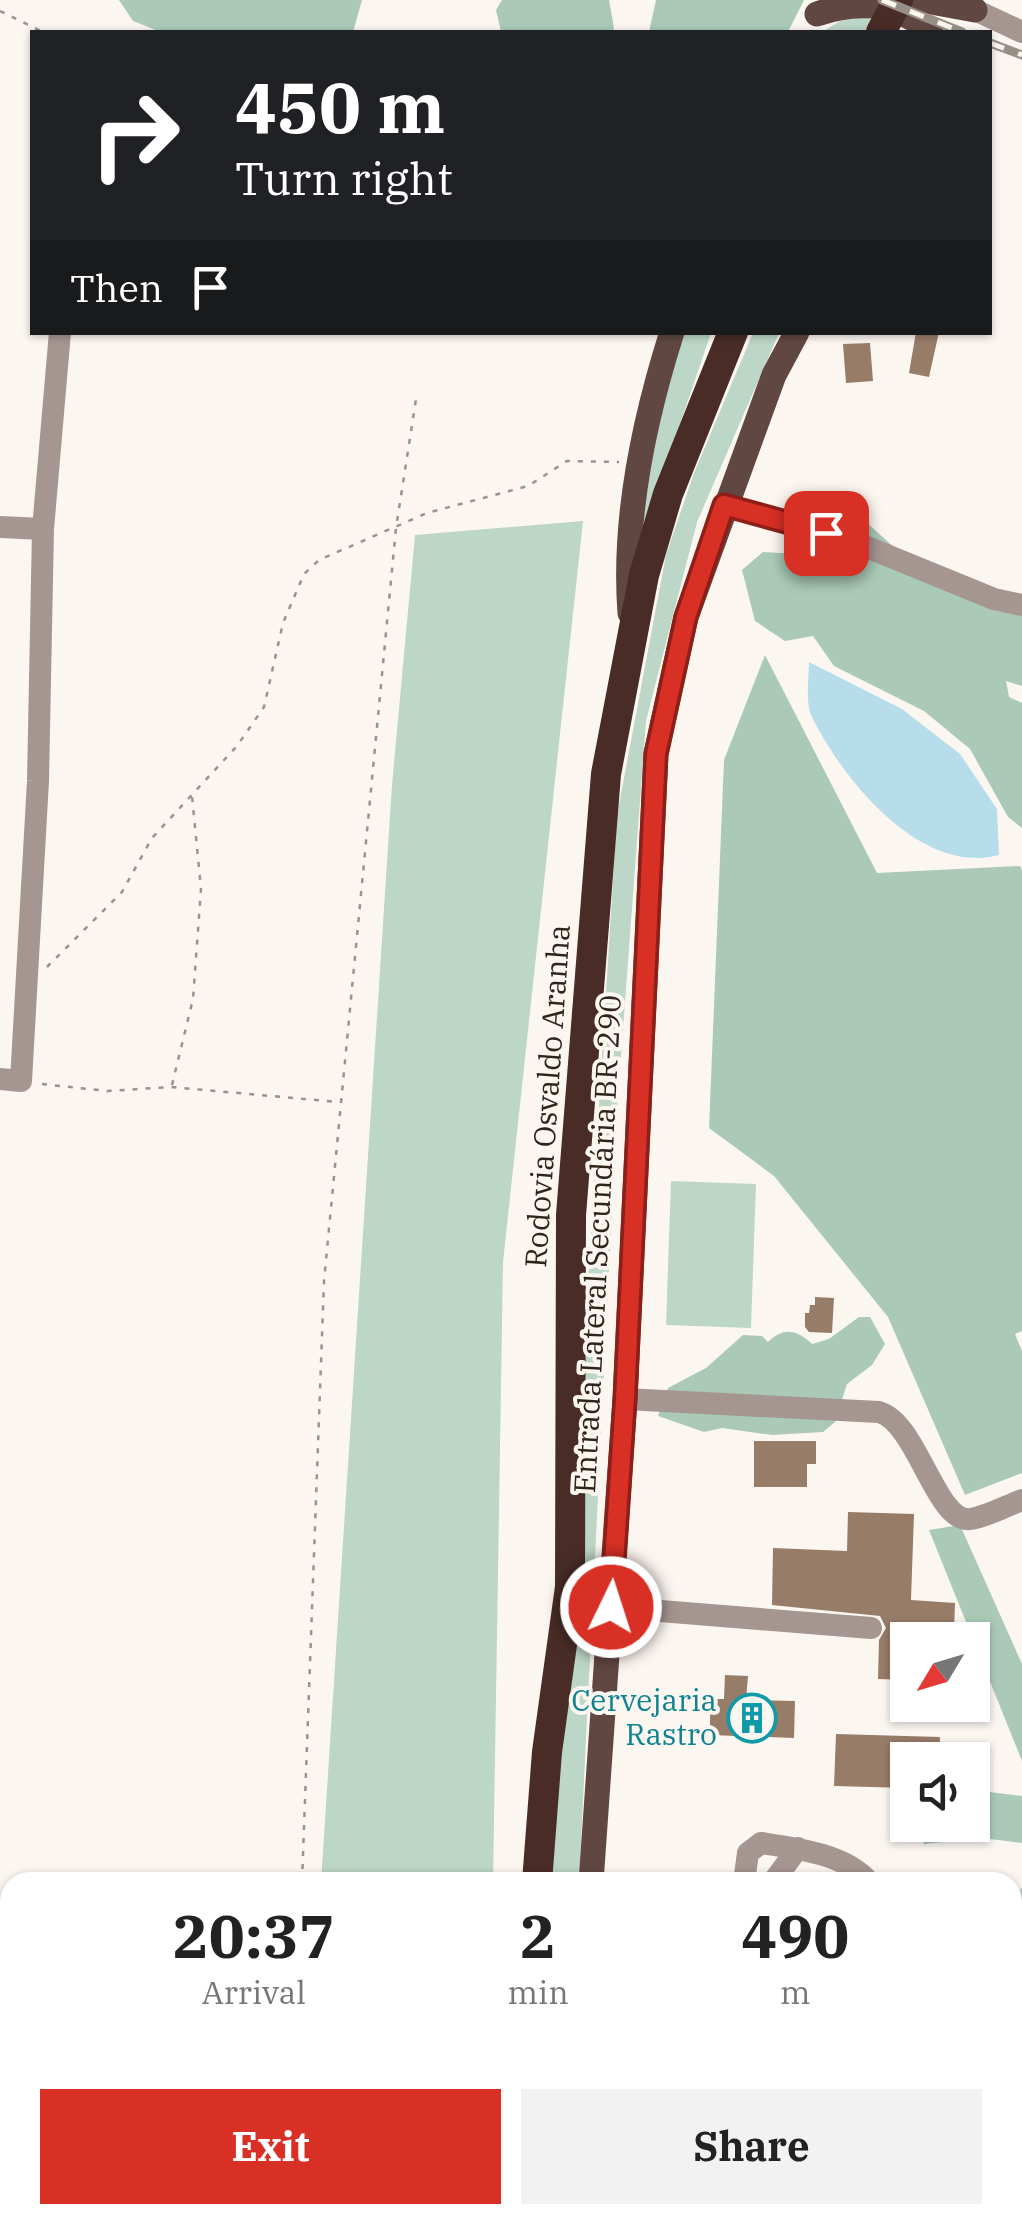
<!DOCTYPE html>
<meta charset="utf-8">
<style>
:root{--surface:#fff;--page:#f2f2f2;--text:#222;--muted:#767676;--accent:#d93025}
body{margin:0;font-family:"IBM Plex Serif",serif;background:var(--page);color:var(--text);height:100vh;display:flex;flex-direction:column;font-size:38px;white-space:nowrap}
*{box-sizing:border-box;margin:0}
p{font-size:32px;color:var(--muted)}
.icon{flex:none;width:55px;height:55px;fill:none;stroke:currentColor;stroke-width:2;stroke-linecap:round;stroke-linejoin:round}
.map{position:relative;flex:1;overflow:hidden}
.side{position:absolute;left:0px;top:1872px;width:1022px;height:352px;display:flex;flex-direction:column;background:var(--surface);border-radius:30px 30px 0 0;box-shadow:0 2px 8px #0004}
.side>*{flex:none}
.hud{position:absolute;left:30px;top:30px;width:962px;height:305px;border-radius:0px;box-shadow:0 2px 8px #0004;background:#202124;color:#fff;overflow:hidden}
.needle{width:65px;rotate:232deg}
.controls{position:absolute;left:890px;top:1622px;display:grid;gap:20px}
.controls a{display:grid;place-items:center;width:100px;height:100px;border-radius:0px;background:var(--surface);box-shadow:0 2px 8px #0004;font-size:50px}
.pin{position:absolute;display:grid;place-items:center;width:85px;height:85px;color:#fff;margin:-42px;border-radius:20px;box-shadow:0 5px 15px #0006}
.me{position:absolute;width:110px;margin:-55px;rotate:4deg;stroke-linejoin:round;filter:drop-shadow(0 0 8px #0008)}
.turn{display:flex;align-items:center;gap:35px;height:210px;padding:0 40px;font-size:45px}
.turn .icon{width:130px;height:130px;stroke-width:2.5}
.turn b{display:block;font-size:70px;line-height:85px}
.then{display:flex;align-items:center;height:95px;padding:0 40px;background:#0003;gap:20px;font-size:38px}
.eta{display:flex;justify-content:space-evenly;align-items:center;height:170px;text-align:center}
.eta b{font-size:60px;font-weight:700;line-height:70px}
.primary-button{display:flex;gap:20px;margin-top:auto;padding:20px 40px}
.primary-button a{flex:1;height:115px;border-radius:0px;background:var(--accent);color:#fff;font-size:40px;font-weight:700;line-height:115px;text-align:center}
.primary-button a+a{background:var(--page);color:var(--text)}
.map>svg:first-child{display:block}
.green{fill:#bcd6c7}
.forest{fill:#aacab7}
.water{fill:#b7ddeb}
.building{fill:#977c68}
.lines{fill:none;stroke-linecap:round;stroke-linejoin:round}
.path{stroke:#9a928b;stroke-width:2.5;stroke-dasharray:5 8;stroke-linecap:butt}
.minor{stroke:#a69692;stroke-width:22}
.major{stroke:#614741;stroke-width:25}
.highway{stroke:#492c26;stroke-width:30}
.rail-casing{stroke:#989088;stroke-width:9}
.rail{stroke:#fcf6f1;stroke-width:5;stroke-dasharray:15;stroke-linecap:butt}
.route-casing{stroke:#8d1f18;stroke-width:25}
.route{stroke:#d93025;stroke-width:18}
.labels{text-anchor:middle;stroke-width:8;stroke-linejoin:round;paint-order:stroke}
.street-label{font-size:30px;fill:#2e241a;stroke:#fcf6f1}
.culture-label{font-size:30px;fill:#0d838f;stroke:#fcf6f1;text-anchor:end}
</style>
<div class="map">
<svg width="1022" height="2223" viewBox="0 0 1022 2223">
<rect width="100%" height="100%" fill="#fcf6f1"/>
<!-- green -->
<path class="green" d="M 862,17 L 873,20 L 866,32 L 822,32 L 840,21 Z
M 676,333 L 711,333 L 650,512 L 639,528 Z
M 753,333 L 779,333 L 697,522 L 646,721 L 617,1109 L 579,1882 L 551,1882 L 617,815 L 666,555 L 694,473 Z
M 583,521 L 503,1262 L 493,1882 L 321,1882 L 392,785 L 415,535 Z
M 671,1181 L 756,1184 L 751,1328 L 666,1325 Z
M 1022,1888 L 1022,2223 L 948,2223 L 948,2215 L 1012,2215 L 1012,1895 Z
M 0,2181 L 10,2183 L 10,2215 L 262,2215 L 268,2216 L 268,2223 L 0,2223 Z
M 300,2215 L 456,2215 L 454,2223 L 299,2223 Z
M 480,2215 L 554,2215 L 555,2223 L 478,2223 Z"/>
<!-- forest -->
<path class="forest" d="M 119,0 L 362,0 L 353,32 L 161,32 L 133,21 Z
M 502,0 L 609,0 L 614,28 L 612,32 L 501,32 L 496,10 Z
M 656,0 L 804,0 L 788,32 L 649,32 Z
M 844,498 L 858,498 L 865,521 L 896,549 L 1022,615 L 1022,686 L 1006,681 L 1009,697 L 1022,703 L 1022,828 L 1008,817 L 970,749 L 924,711 L 834,666 L 813,636 L 785,641 L 755,621 L 742,570 L 763,552 L 816,555 Z
M 765,655 L 877,873 L 1020,866 L 1022,870 L 1022,1331 L 1015,1334 L 1022,1351 L 1022,1473 L 965,1495 L 888,1317 L 774,1176 L 709,1128 L 724,760 Z
M 859,1317 L 870,1317 L 885,1344 L 872,1365 L 847,1384 L 835,1422 L 823,1432 L 772,1435 L 722,1428 L 704,1432 L 658,1416 L 668,1388 L 706,1368 L 743,1335 L 762,1336 L 768,1342 C 783,1327 797,1329 812,1344 L 829,1339 Z
M 960,1525 L 1022,1664 L 1022,1761 L 929,1530 Z
M 973,1790 L 1022,1796 L 1022,1843 L 982,1838 L 924,1844 L 917,1825 L 972,1825 Z"/>
<!-- water -->
<path class="water" d="M 809,662 L 902,709 L 960,754 L 997,809 L 999,855 C 921,876 843,780 812,717 C 805,703 809,678 809,662 Z"/>
<!-- building -->
<path class="building" d="M 916,332 L 939,332 L 929,377 L 909,373 Z
M 870,343 L 873,381 L 846,383 L 843,344 Z
M 815,1297 L 834,1298 L 832,1333 L 809,1332 L 805,1327 L 805,1313 L 809,1313 L 810,1305 L 815,1305 Z
M 754,1441 L 816,1441 L 816,1464 L 807,1464 L 807,1487 L 754,1487 Z
M 848,1512 L 914,1514 L 911,1600 L 955,1603 L 954,1631 L 908,1629 L 908,1680 L 878,1679 L 879,1640 L 886,1628 L 880,1616 L 772,1605 L 773,1548 L 847,1551 Z
M 725,1675 L 748,1676 L 746,1700 L 795,1701 L 794,1738 L 710,1735 L 710,1699 L 724,1699 Z
M 836,1734 L 940,1737 L 939,1760 L 908,1760 L 908,1788 L 834,1786 Z"/>
<g class="lines">
<!-- path -->
<path class="path" d="M 0,11 L 43,32
M 47,967 L 122,892 L 152,838 L 237,746 L 264,707 L 283,623 L 304,574 L 319,560 L 427,513 L 528,486 L 567,461 L 619,462
M 42,1084 L 107,1091 L 171,1087 L 338,1102
M 172,1085 L 193,999 L 201,889 L 192,796
M 302,1882 L 324,1281 L 396,528 L 416,399"/>
<!-- minor -->
<path class="minor" d="M 975,10 L 1022,32
M 723,505 L 852,541 L 994,599 L 1022,605
M 0,527 L 43,529 L 60,332
M 0,1079 L 21,1081 L 38,781 L 43,529
M 625,1399 L 879,1412 C 918,1423 936,1525 971,1519 C 988,1516 1006,1506 1022,1500
M 611,1607 L 871,1628
M 744,1882 L 748,1853 L 761,1843 C 795,1848 846,1854 869,1882
M 773,1882 L 798,1848
M 0,2164 L 10,2165
M 699,2219 L 766,2223
M 280,2223 L 281,2215
M 921,2223 L 926,2215"/>
<!-- major -->
<path class="major" d="M 920,0 L 975,10
M 817,14 C 858,0 898,3 931,32
M 630,613 C 623,521 644,420 672,332
M 591,1882 L 625,1399 L 656,754 L 686,617 L 774,375 L 797,332"/>
<!-- highway -->
<path class="highway" d="M 881,32 L 898,0
M 537,1882 L 547,1752 L 570,1587 L 571,1215 L 606,774 L 644,575 L 668,494 L 733,332
M 568,2215 L 568,2223
M 465,2223 L 466,2215"/>
<!-- rail casing -->
<g class="rail-casing">
<path id="rail" d="M 882,0 L 962,32
M 990,43 L 1022,55"/>
</g>
<!-- rail -->
<use href="#rail" class="rail"/>
</g>
<g class="lines">
<!-- route casing -->
<g class="route-casing">
<path id="route" d="M 611,1607 L 625,1399 L 656,754 L 686,617 L 724,505 L 826,533"/>
</g>
<!-- route -->
<use href="#route" class="route"/>
</g>
<!-- icons -->
<defs>
<g id="building-ring" transform="scale(2.5)"><circle r="9.5" fill="#fcf6f1" stroke="#0f9aa8" stroke-width="1.5"/><path d="M-4-6H4V6H1V3H-1V6H-4ZM-2.5-4.3h1.7v1.8h-1.7ZM.8-4.3h1.7v1.8H.8ZM-2.5-1h1.7V.8h-1.7ZM.8-1h1.7V.8H.8Z" fill="#0f9aa8"/></g>
</defs>
<g fill-rule="evenodd">
<use href="#building-ring" x="752" y="1718"/>
</g>
<g class="labels">
<!-- street labels -->
<g class="street-label">
<text transform="translate(548 1096) rotate(-86)" y="10">Rodovia Osvaldo Aranha</text>
<text transform="translate(598 1244) rotate(-87)" y="10">Entrada Lateral Secundária BR-290</text>
</g>
<!-- culture labels -->
<g class="culture-label">
<text x="717" y="1711">Cervejaria<tspan x="717" dy="34">Rastro</tspan></text>
</g>
</g>
</svg>
<div class="controls">
<a><svg class="needle" viewBox="-14 -14 28 28"><path d="M0-13l5 13h-10z" fill="#e53935"/><path d="M0 13l5-13h-10z" fill="#767676"/></svg></a>
<a><svg class="icon" aria-label="sound" viewBox="0 0 24 24"><path d="M4 9h4l5-4v14l-5-4H4zM17 9q2 3 0 6"/></svg></a>
</div>
<div class="pin" style="left:826px;top:533px;background:#d93025"><svg class="icon" aria-label="arrive" viewBox="0 0 24 24"><path d="M6 21V4h12l-3 4 3 4H6"/></svg></div>
<svg class="me" style="left:611px;top:1607px" viewBox="-20 -20 40 40"><circle r="17" fill="#d93025" stroke="#fff" stroke-width="3"/><path d="M0-11L8 9 0 5-8 9z" fill="#fff"/></svg>
<div class="hud">
<div class="turn"><svg class="icon" aria-label="right" viewBox="0 0 24 24"><path d="M7 20v-9h11M14 6l5 5-5 5"/></svg><div><b>450 m</b>Turn right</div></div>
<div class="then">Then<svg class="icon" aria-label="arrive" viewBox="0 0 24 24"><path d="M6 21V4h12l-3 4 3 4H6"/></svg></div>
</div>
<section class="side">
<div class="eta">
<div><b>20:37</b><p>Arrival</p></div>
<div><b>2</b><p>min</p></div>
<div><b>490</b><p>m</p></div>
</div>
<div class="primary-button"><a>Exit</a><a>Share</a></div>
</section>
</div>
